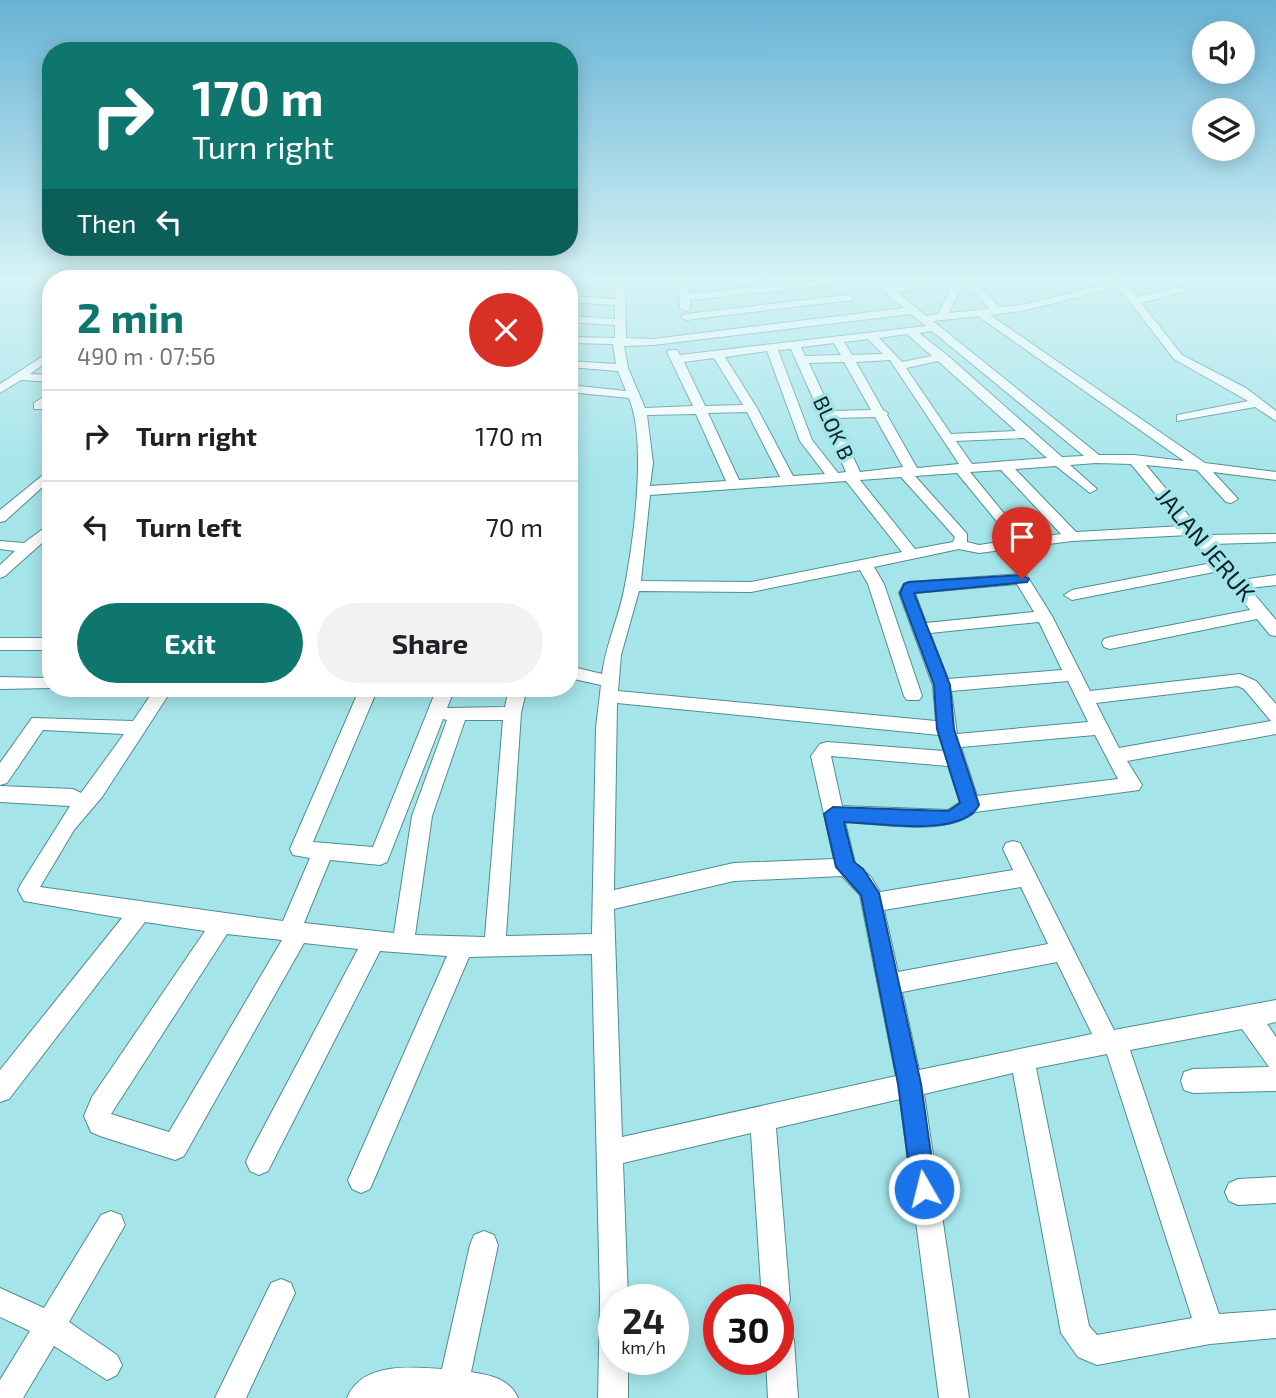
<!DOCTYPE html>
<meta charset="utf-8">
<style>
:root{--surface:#fff;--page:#f2f2f2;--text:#202124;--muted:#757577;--line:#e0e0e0;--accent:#0f766e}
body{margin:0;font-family:"Exo 2",sans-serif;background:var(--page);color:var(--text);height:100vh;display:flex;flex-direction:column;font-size:26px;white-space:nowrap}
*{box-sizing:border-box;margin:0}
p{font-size:23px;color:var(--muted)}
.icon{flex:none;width:38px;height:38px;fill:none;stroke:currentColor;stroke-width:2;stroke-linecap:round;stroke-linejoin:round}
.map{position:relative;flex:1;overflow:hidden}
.details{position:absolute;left:42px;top:270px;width:536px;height:427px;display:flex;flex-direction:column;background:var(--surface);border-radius:28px;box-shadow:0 4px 18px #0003}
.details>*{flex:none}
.guide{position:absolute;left:42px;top:42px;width:536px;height:214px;border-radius:28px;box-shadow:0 4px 18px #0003;background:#0f766e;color:#fff;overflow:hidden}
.controls{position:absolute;left:1192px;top:21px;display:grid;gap:14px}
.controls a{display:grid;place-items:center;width:63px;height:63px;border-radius:50%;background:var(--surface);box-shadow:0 4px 18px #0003;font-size:35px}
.speed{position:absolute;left:598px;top:1284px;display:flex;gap:14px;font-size:35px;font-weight:700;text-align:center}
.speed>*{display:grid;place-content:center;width:91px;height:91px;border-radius:50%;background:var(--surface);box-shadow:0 4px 18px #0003;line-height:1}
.speed small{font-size:18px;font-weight:400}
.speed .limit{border:10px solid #d22;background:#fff;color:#111}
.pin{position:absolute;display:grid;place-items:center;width:60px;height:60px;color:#fff;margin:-72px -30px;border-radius:50% 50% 50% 0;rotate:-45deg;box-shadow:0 0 7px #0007}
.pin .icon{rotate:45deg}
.me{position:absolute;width:77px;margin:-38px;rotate:352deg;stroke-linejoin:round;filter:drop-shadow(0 0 5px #0008)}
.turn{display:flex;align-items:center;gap:24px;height:147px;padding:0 35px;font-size:32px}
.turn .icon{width:91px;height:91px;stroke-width:2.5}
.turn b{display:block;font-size:49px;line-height:60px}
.then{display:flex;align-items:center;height:66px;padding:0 35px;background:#0003;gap:14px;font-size:26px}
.round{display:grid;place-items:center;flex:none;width:74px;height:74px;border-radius:37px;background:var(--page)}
.headline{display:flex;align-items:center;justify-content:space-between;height:119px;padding:0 35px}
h1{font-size:42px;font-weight:700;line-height:52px;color:var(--accent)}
.cta{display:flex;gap:14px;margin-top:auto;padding:14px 35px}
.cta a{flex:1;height:80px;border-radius:42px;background:var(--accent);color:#fff;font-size:28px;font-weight:700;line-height:80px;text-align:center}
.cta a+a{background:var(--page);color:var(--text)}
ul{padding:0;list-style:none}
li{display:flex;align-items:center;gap:21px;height:91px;padding:0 35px;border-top:2px solid var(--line)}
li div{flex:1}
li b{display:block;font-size:26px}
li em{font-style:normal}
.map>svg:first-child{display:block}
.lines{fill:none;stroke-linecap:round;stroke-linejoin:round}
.stream{stroke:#48b2b9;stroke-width:2.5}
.minor-casing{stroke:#4f8d92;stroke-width:2}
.minor{fill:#fff;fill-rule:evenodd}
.route{fill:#1a73e8;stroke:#114b97;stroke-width:2}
.labels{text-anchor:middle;stroke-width:7;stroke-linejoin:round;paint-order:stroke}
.far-street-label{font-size:21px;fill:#082325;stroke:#a5e5ea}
.street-label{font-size:24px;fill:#082325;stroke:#a5e5ea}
</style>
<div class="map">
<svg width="1276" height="1398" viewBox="0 0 1276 1398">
<rect width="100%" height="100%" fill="#a5e5ea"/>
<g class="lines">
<!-- stream -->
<path class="stream" d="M 1255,277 L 1276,284"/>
<!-- minor casing -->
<g class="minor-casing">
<path id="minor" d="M 615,277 L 625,277 L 626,338 L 653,339 L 904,308 L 867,277 L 878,277 L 890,287 L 927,283 L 927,287 L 897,292 L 926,316 L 938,314 L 955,280 L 952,277 C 973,277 987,292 999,307 L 1022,305 L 1107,284 L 1093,277 C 1111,277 1126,283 1137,297 L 1179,287 L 1184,290 L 1183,292 L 1141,303 L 1182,355 L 1246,388 L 1276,411 L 1276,421 L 1255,407 L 1177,421 L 1177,415 L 1248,401 L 1174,359 L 1126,297 L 1115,288 L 1022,311 L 990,315 L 1205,463 L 1276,472 L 1276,480 L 1213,472 L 1238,499 L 1231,503 L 1226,502 L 1197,470 L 1146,465 L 1205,535 L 1276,534 L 1276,542 L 1212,544 L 1242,580 L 1276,575 L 1276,585 L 1249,588 L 1276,620 L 1276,636 L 1270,635 L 1257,619 L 1110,649 L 1104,647 L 1102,643 L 1104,639 L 1110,637 L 1250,610 L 1219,571 L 1072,600 L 1064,595 L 1072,590 L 1212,563 L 1189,535 L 1072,541 L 979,553 L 959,549 L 874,567 L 884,584 L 922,696 L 919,700 L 907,700 L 904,696 L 868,584 L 860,570 L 751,592 L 639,591 L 621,655 L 618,691 L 936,721 L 933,686 L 899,593 L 904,584 L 909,582 L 1022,574 L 1027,576 L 1052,616 L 1090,691 L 1240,674 L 1256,681 L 1276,704 L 1276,734 L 1127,761 L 1142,785 L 1139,790 L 975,812 C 947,836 882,824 845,822 L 855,863 L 871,877 L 880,892 L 1013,870 L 1003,849 L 1006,843 L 1013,841 L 1020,843 L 1114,1030 L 1276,1000 L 1276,1022 L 1267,1024 L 1276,1037 L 1276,1091 L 1193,1093 L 1184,1090 L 1181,1081 L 1184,1072 L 1193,1069 L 1269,1067 L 1242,1029 L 1130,1050 L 1219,1314 L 1276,1310 L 1276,1338 L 1210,1344 L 1097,1365 L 1078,1357 L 1061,1333 L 1013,1073 L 924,1094 L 969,1398 L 939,1398 L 900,1099 L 776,1128 L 790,1300 L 786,1310 L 779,1313 L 779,1300 L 762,1300 L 751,1133 L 623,1163 L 628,1300 L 614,1300 L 614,1360 L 628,1360 L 628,1398 L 598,1398 L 600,1300 L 592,954 L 469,957 L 370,1189 L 361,1193 L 352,1189 L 348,1180 L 447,956 L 380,951 L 268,1171 L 259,1175 L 250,1171 L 246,1162 L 250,1153 L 358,949 L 304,943 L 184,1156 L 175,1160 L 100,1136 L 91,1132 L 84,1116 L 92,1097 L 205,931 L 145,922 L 9,1099 L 0,1102 L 0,1070 L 122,918 L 24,901 L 18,890 L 21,884 L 70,806 L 0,802 L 0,786 L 73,789 L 81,793 L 124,734 L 43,730 L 7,783 L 0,785 L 0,763 L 32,718 L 133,721 L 150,696 L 111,692 L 108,688 L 173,688 L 102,797 L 74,830 L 40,887 L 283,921 L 310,858 L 293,855 L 290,849 L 360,688 L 378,688 L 313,842 L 373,847 L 437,688 L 455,688 L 447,708 L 505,707 L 509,688 L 527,688 L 521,713 L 506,936 L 592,934 L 596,728 L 601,685 L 569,678 L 569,666 L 602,674 C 606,643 620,615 625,585 C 634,538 647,441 629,398 L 569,392 L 569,385 L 626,391 L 618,371 L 569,367 L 569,361 L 616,364 L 613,344 L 569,343 L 569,337 L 615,338 L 615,325 L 569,322 L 569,316 L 615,319 L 615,305 L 569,302 L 569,296 L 615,299 ZM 962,285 L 977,294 L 989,309 L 949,313 ZM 911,314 L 926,326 L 680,355 L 677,350 L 669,350 L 667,352 L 693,406 L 645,408 L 628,368 L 624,346 L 653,345 ZM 978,316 L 1184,461 L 1134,455 L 1099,455 L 933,321 ZM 932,331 L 1084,456 L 1062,457 L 947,355 L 919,333 ZM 907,334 L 932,356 L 902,362 L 879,338 ZM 868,339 L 883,354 L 852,355 L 844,342 ZM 834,343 L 841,355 L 805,356 L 801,347 ZM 791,349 L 846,472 L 838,473 L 812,440 L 778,350 ZM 767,351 L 800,441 L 825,474 L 793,476 L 757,408 L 725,357 ZM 714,358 L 743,405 L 705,406 L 684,362 ZM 890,360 L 959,464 L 917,468 L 887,415 L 888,413 L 883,410 L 856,362 ZM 938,361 L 1016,431 L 951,434 L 906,368 ZM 844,362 L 871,410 L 831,411 L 809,363 ZM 747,412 L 780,477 L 739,480 L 708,413 ZM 696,414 L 726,481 L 650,486 L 653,463 L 647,415 ZM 875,417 L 903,467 L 860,472 L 835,418 ZM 1024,438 L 1047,458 L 972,464 L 956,441 ZM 1096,463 L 1131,464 L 1182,526 L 1076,532 L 1015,469 L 1056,466 L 1090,493 L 1097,489 L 1070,465 ZM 1001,470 L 1061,534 L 1025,539 L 970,472 ZM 957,473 L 1012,540 L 979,545 L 967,542 L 967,534 L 915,476 ZM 901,477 L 955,537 L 953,542 L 915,549 L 860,480 ZM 846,481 L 902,552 L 751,582 L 641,581 L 650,495 ZM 1017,584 L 1034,612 L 926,623 L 915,593 ZM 1039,622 L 1062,670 L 948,679 L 930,633 ZM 1068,681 L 1088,722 L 957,734 L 951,691 ZM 1238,686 L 1244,689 L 1271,721 L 1119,748 L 1096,703 ZM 617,703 L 939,735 L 944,751 L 827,742 L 820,744 L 811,756 L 834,859 L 734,863 L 614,890 ZM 443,719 L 447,720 L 412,816 L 394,933 L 304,923 L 330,860 L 380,865 L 387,862 ZM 465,720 L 503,720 L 485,937 L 415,935 L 432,816 ZM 1095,735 L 1118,779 L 977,796 L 961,747 ZM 831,756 L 948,766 L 960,802 L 948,810 L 842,806 ZM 842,876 L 860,895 L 896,1076 L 622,1137 L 614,909 L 734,881 ZM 1021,887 L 1048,944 L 898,972 L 884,910 ZM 227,934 L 282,940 L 169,1132 L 111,1114 ZM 1057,962 L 1092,1034 L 919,1070 L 902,992 ZM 1107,1054 L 1192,1318 L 1097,1335 L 1089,1326 L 1036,1068 Z
M 678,277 L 721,277 L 688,282 L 689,294 L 830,279 L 835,282 L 830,285 L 690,300 L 690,308 L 685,311 L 680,308 Z
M 848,295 L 853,298 L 852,300 L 686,320 L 681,317 L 686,314 Z
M 51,351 L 51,359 L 30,374 L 51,375 L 51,382 L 21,380 L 0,393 L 0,384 Z
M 51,392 L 51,402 L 42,409 L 34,409 L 34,403 Z
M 43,475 L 50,479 L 48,482 L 5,521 L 0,522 L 0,510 Z
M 51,523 L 51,535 L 5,576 L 0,578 L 0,565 L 15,551 L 0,549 L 0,541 L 24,543 Z
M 0,638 L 51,638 L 51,650 L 0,650 Z
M 0,677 L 45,678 L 51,680 L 51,688 L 0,689 Z
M 1276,1177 L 1276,1203 L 1238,1205 L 1229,1201 L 1225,1192 L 1229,1183 L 1238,1179 Z
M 111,1211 L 121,1215 L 125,1225 L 69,1322 L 117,1355 L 122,1365 L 117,1375 L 107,1380 L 54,1346 L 23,1398 L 0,1398 L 0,1380 L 30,1331 L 0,1317 L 0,1288 L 44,1308 L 101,1215 Z
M 484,1231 L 494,1235 L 498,1245 L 471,1372 C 490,1375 510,1379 518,1398 L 347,1398 C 362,1362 410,1367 442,1369 L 470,1245 L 474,1235 Z
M 281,1279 L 291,1283 L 295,1293 L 246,1398 L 215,1398 L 271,1283 Z
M 779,1325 L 789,1330 L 794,1340 L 798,1398 L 768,1398 L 766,1360 L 779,1360 Z"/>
</g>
<!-- minor -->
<use href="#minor" class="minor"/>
</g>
<!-- sky -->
<linearGradient id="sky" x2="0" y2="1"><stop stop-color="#68b3d5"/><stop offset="0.59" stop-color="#d6f3f6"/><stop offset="1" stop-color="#d6f3f6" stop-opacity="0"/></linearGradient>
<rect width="1276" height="473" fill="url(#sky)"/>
<!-- route -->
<path class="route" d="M 1022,575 L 1029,579 L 1027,582 L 914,593 L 950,685 L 954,729 L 979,805 C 962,838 877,823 844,822 L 854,862 L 863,869 L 879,893 L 921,1084 L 936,1189 L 933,1197 L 924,1201 L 916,1197 L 912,1189 L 898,1084 L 861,895 L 836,867 L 824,814 L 833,807 L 948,811 L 960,803 L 937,729 L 934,685 L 900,593 L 904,584 L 909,582 Z"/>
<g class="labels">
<!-- far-street labels -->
<g class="far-street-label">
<text transform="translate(833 428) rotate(65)" y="7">BLOK B</text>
</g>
<!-- street labels -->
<g class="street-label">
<text transform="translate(1205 545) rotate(50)" y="8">JALAN JERUK</text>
</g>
</g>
</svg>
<div class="controls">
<a><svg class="icon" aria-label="sound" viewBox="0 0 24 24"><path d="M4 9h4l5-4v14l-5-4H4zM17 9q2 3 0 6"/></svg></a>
<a><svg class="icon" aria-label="layers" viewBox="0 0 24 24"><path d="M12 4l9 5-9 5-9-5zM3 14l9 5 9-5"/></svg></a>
</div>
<div class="speed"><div>24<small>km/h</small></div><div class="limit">30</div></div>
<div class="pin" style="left:1022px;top:579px;background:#d93025"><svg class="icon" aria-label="arrive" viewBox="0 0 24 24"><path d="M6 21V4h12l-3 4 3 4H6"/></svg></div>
<svg class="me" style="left:924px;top:1189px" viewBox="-20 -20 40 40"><circle r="17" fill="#1a73e8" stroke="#fff" stroke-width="3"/><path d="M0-11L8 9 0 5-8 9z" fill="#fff"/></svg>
<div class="guide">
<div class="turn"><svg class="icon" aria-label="right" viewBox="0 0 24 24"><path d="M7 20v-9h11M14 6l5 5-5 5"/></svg><div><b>170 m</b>Turn right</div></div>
<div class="then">Then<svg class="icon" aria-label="left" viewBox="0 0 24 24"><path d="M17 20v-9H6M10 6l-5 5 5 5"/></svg></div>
</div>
<section class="details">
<div class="headline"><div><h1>2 min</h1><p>490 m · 07:56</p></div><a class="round" style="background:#d93025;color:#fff"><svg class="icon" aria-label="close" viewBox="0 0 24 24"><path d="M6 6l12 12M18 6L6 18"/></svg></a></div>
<ul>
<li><svg class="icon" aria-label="right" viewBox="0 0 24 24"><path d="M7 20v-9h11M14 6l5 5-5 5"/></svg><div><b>Turn right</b></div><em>170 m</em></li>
<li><svg class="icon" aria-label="left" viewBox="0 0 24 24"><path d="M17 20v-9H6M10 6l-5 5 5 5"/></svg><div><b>Turn left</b></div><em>70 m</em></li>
</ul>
<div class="cta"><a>Exit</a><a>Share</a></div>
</section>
</div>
